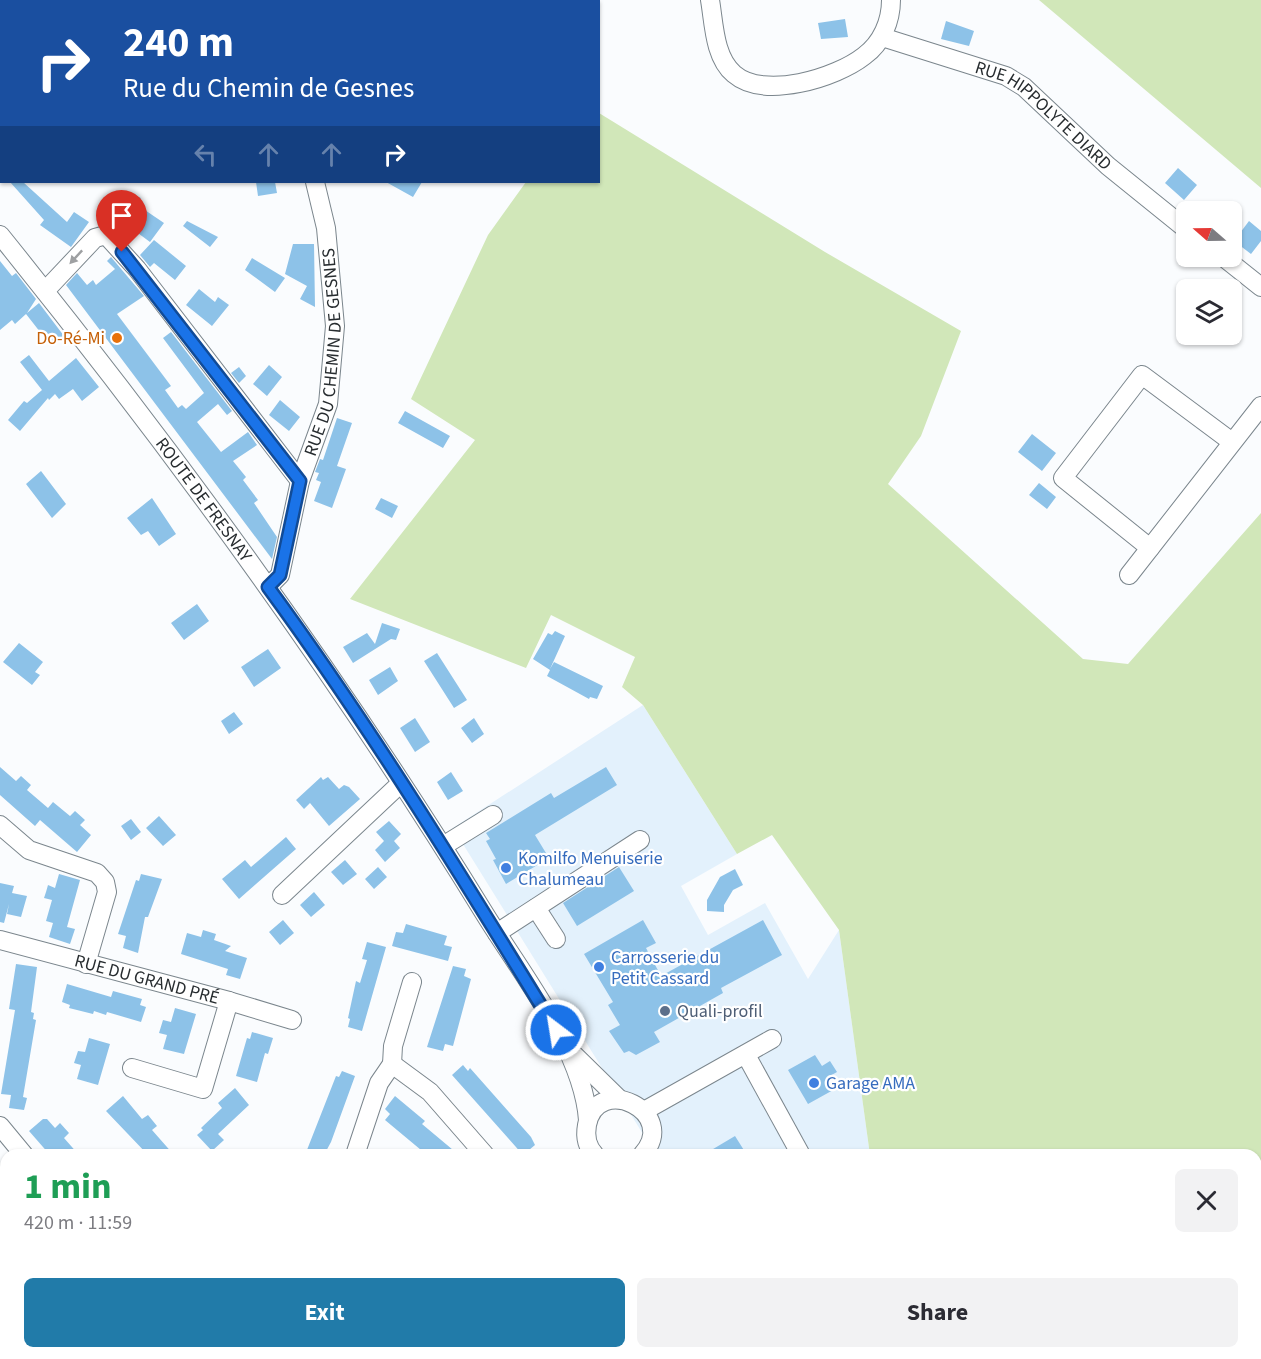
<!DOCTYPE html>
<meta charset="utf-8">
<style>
:root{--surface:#fff;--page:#f2f2f3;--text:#2b2b33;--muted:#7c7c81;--accent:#217ba9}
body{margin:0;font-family:"Source Sans 3",sans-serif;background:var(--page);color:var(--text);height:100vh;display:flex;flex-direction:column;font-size:22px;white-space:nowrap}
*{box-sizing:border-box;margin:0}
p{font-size:20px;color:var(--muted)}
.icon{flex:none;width:33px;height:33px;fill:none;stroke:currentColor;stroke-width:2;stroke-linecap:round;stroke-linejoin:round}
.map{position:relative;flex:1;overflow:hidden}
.side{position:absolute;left:0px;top:1149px;width:1262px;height:210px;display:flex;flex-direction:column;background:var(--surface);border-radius:18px 18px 0 0;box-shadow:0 2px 4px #0004}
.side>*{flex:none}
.top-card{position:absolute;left:0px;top:0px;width:600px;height:183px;box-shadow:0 2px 4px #0004;background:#1a4fa0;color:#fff;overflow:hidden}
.needle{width:39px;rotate:290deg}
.buttons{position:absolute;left:1176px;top:201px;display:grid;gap:12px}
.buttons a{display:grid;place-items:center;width:66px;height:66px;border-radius:9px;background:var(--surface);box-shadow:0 2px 4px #0004;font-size:30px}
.pin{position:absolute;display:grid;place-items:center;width:51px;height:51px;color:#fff;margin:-62px -26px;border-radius:50% 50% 50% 0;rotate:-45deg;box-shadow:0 0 6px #0007}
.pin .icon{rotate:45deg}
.me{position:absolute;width:66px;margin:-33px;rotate:329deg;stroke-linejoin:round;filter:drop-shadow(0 0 4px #0008)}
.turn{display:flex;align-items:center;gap:21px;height:126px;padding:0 24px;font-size:27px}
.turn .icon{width:78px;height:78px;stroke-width:2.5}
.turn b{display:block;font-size:42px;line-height:51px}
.lanes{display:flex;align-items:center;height:57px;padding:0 24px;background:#0003;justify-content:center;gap:30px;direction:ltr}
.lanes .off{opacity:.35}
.round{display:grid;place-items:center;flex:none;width:63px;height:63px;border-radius:9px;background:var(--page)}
.head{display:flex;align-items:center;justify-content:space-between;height:102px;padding:0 24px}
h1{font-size:36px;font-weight:700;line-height:45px;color:#1e9e55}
.primary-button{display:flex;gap:12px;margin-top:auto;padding:12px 24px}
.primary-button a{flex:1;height:69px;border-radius:9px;background:var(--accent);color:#fff;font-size:24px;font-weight:700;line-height:69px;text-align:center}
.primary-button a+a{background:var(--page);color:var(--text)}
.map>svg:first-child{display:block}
.built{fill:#e3f1fc}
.green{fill:#d1e7b9}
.building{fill:#8dc2e8}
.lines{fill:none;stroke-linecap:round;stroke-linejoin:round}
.minor-casing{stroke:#7b868d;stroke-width:20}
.minor{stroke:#fff;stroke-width:18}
.oneway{fill:#9ea0a2}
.route-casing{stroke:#114b97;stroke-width:15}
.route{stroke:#1a73e8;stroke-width:10}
.food-dot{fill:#e8710a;stroke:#fff;stroke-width:2}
.shop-dot{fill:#3f7fe0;stroke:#fff;stroke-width:2}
.service-dot{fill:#5c6f8a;stroke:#fff;stroke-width:2}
.labels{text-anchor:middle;stroke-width:4.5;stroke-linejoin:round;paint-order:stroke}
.street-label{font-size:18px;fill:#282d30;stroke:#fff}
.food-label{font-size:18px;fill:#c56008;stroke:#fff;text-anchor:end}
.shop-label{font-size:18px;fill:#366cbe;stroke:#fff;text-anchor:start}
.service-label{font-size:18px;fill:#4e5e75;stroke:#fff;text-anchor:start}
</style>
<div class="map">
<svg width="1261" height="1359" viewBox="0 0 1261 1359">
<rect width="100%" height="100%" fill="#fafcfe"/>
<!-- built -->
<path class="built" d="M 643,705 L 737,854 L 681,886 L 708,935 L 765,903 L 808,979 L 839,930 L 870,1155 L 656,1155 L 453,828 Z"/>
<!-- green -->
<path class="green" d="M 1039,0 L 1261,0 L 1261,188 Z
M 599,113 L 825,252 L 961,331 L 921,436 L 888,484 L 1083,659 L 1128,664 L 1261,513 L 1261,1359 L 800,1359 L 810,1353 L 1256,1353 L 1256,1155 L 870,1155 L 839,930 L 772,835 L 737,854 L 643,705 L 622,687 L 635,657 L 551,615 L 526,668 L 350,599 L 475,440 L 411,399 L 488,235 L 526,182 L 598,182 Z
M 0,1272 L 6,1280 L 6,1353 L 62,1353 L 66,1359 L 0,1359 Z
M 402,1353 L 739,1353 L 743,1359 L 387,1359 Z"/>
<!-- building -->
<path class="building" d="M 845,19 L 848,37 L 821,39 L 818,23 Z
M 946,21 L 974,31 L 969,46 L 941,39 Z
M 1178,168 L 1197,185 L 1184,200 L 1165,183 Z
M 10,182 L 23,182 L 67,222 L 74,212 L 89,222 L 71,247 L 40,225 L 44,220 Z
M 256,182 L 275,182 L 277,193 L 258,196 Z
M 386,182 L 422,182 L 413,197 Z
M 128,194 L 141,198 L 136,204 L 164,223 L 150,242 L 123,222 L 117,230 L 105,224 Z
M 187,221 L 218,237 L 210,247 L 183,226 Z
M 1249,221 L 1261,231 L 1261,241 L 1251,254 L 1234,241 Z
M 154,240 L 186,266 L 175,280 L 154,263 L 150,267 L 140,255 Z
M 293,244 L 314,244 L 315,307 L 300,299 L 307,286 L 285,274 Z
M 111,257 L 144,296 L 117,314 L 171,386 L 165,390 L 178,408 L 182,405 L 186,409 L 204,393 L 163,338 L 171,332 L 232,411 L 227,415 L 218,404 L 197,422 L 221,452 L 248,432 L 257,445 L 233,461 L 246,477 L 243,480 L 258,500 L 254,503 L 277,537 L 272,559 L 66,285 L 77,273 L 87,285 L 93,280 L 96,285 L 115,269 L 107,261 Z
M 252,258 L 285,278 L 275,292 L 245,270 Z
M 0,261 L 12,276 L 16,273 L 36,299 L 27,313 L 39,303 L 64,336 L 54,345 L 46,335 L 44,337 L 26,314 L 15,324 L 12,320 L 0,330 Z
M 199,289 L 215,302 L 218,297 L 229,305 L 212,326 L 186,305 Z
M 29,355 L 49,381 L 76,358 L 99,387 L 82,401 L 73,389 L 59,399 L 55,394 L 49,400 L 48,398 L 20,431 L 8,420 L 24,401 L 27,403 L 42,390 L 20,362 Z
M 269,365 L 282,377 L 267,396 L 253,384 Z
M 239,367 L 246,376 L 239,383 L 231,373 Z
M 280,400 L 300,417 L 289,431 L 269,415 Z
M 405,411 L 450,436 L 443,448 L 398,423 Z
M 337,418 L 352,423 L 337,466 L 346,469 L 332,508 L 314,501 L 321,482 L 316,480 L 319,473 L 315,472 L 320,459 L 323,460 Z
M 1032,434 L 1056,453 L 1042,471 L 1018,452 Z
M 41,471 L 66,504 L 52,518 L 26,484 Z
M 1039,483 L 1056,497 L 1047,509 L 1029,495 Z
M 152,498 L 176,534 L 159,546 L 148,531 L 141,535 L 127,518 Z
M 381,498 L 398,506 L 392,518 L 375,509 Z
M 197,604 L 209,621 L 184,640 L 171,623 Z
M 382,623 L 400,629 L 396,640 L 391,639 L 353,663 L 343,647 L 367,633 L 375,644 Z
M 555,631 L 565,636 L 550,669 L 554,662 L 603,686 L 597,699 L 590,697 L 589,699 L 547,676 L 550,670 L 533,659 L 548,633 L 552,635 Z
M 19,643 L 43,662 L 35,672 L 40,675 L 32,685 L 3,662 Z
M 268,649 L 281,668 L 254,687 L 241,667 Z
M 437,653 L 467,700 L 454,708 L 424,661 Z
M 390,667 L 398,681 L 378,695 L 369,680 Z
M 234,712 L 243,724 L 229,734 L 221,721 Z
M 415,718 L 430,742 L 415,752 L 400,728 Z
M 474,718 L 484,734 L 472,743 L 461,728 Z
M 0,767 L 16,781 L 21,776 L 31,785 L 27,790 L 48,808 L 53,802 L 70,816 L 75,811 L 85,820 L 80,825 L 91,835 L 77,852 L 40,820 L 35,826 L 0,795 Z
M 606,767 L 617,785 L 535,835 L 549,858 L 506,884 L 493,860 L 496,859 L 486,841 L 490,839 L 486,833 L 551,793 L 554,798 Z
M 451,772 L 463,791 L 448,800 L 437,782 Z
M 321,777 L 323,780 L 328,777 L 339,789 L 344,785 L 349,787 L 360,799 L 329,826 L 310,803 L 304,809 L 296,800 Z
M 159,816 L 176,835 L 163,846 L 146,828 Z
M 131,819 L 141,832 L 131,840 L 121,826 Z
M 389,821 L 401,834 L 394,841 L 400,848 L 385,862 L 375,850 L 384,841 L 376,832 Z
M 286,837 L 296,849 L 239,899 L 222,879 L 245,860 L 251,867 Z
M 345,860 L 357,874 L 343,885 L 331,872 Z
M 378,867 L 387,877 L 374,889 L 365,879 Z
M 619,867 L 634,891 L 577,926 L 563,903 Z
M 735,869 L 743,885 L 733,890 L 724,905 L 724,912 L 707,911 L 707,900 L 720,877 Z
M 59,874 L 80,880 L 67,927 L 75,929 L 70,944 L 49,937 L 53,923 L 46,921 L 52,900 L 44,898 L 46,892 L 48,885 L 55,888 Z
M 141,874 L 162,879 L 148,917 L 145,917 L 138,953 L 123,948 L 126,936 L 118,934 L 136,880 L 139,881 Z
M 0,883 L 14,886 L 12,893 L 27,896 L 21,917 L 7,914 L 9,904 L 4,923 L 0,922 Z
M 314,892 L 325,905 L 311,917 L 300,905 Z
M 283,920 L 294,933 L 280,945 L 269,932 Z
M 643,920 L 656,943 L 646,948 L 661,976 L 763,920 L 782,955 L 721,988 L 723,993 L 654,1032 L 660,1042 L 636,1055 L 629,1051 L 624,1053 L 609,1031 L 620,1025 L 608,1005 L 613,1002 L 584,954 Z
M 406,924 L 447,936 L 444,945 L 452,947 L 448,961 L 392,946 L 396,932 L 403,933 Z
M 203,930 L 216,934 L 214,940 L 231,946 L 225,951 L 247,958 L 240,979 L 226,975 L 228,969 L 181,954 L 187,933 L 201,937 Z
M 367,942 L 386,947 L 362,1031 L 348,1027 L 350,1019 L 348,1018 L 356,981 L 360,983 L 367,960 L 362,959 Z
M 16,964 L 37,967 L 31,1012 L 34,1013 L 33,1019 L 36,1020 L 23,1097 L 27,1098 L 24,1110 L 9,1108 L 11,1095 L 1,1094 L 15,1010 L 9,1009 Z
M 453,966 L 466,969 L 464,976 L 471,979 L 453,1046 L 445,1044 L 443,1051 L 427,1047 Z
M 67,984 L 111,997 L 113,991 L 142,999 L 140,1005 L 146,1007 L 141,1022 L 107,1012 L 106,1015 L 94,1011 L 93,1014 L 69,1008 L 70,1005 L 62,1002 Z
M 175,1008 L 196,1014 L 184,1054 L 163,1049 L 167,1035 L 159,1033 L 163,1020 L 171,1022 Z
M 252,1032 L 273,1038 L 268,1054 L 265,1053 L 257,1082 L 236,1076 L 247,1038 L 250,1039 Z
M 89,1038 L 110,1044 L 98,1085 L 77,1079 L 81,1065 L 74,1063 L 78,1051 L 85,1052 Z
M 815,1055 L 822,1066 L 830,1061 L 837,1072 L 828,1077 L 835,1089 L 808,1104 L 788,1070 Z
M 463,1065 L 468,1071 L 470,1068 L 531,1137 L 535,1145 L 523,1155 L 452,1075 Z
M 342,1071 L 355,1076 L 331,1142 L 324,1155 L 305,1155 L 336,1076 L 339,1077 Z
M 235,1088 L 249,1105 L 218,1134 L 224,1140 L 212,1151 L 197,1135 L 203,1130 L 201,1128 L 222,1108 L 218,1103 Z
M 123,1096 L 142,1119 L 148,1115 L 157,1126 L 152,1130 L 174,1155 L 148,1155 L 106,1111 Z
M 395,1096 L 425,1121 L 422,1124 L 459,1155 L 427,1155 L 385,1120 L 390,1114 L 385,1109 Z
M 43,1119 L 47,1119 L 55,1128 L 60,1123 L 69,1133 L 64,1138 L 79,1155 L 50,1155 L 29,1131 Z
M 735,1136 L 747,1155 L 703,1155 Z"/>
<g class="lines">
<!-- minor casing -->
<g class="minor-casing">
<g id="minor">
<path d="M 264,0 L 264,2"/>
<path d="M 710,0 C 714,23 714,57 734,74 C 764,100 836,78 864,56 C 882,43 891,21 891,0"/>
<path id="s1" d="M 882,37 L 1006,76 L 1024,87 L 1108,166 L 1186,229"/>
<path id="s2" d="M 0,235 C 175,452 340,678 486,916 C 522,974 583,1051 588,1120"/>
<path d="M 1222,256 L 1261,287"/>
<path d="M 45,291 L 95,238 L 106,235 L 137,269 L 300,481"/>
<path d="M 1150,548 L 1063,478 L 1142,375 L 1232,442"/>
<path d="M 1129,575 L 1261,406"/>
<path id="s3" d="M 268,587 L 280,575 L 300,481 L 328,404 L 335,326 L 326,228 L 315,182"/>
<path d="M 0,825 L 29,850 L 97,873 L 105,882 L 107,892 L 86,964"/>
<path d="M 443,846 L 493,815"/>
<path d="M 282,895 L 401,783"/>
<path d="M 536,908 L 556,939"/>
<path d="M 497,933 L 640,840"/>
<path id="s4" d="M 0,940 L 229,1001 L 292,1020"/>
<path d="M 571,1052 L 619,1099"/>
<path d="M 746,1055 L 801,1155"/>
<path d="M 392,1064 L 393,1046 L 412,982"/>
<path d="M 132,1068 L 203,1089 L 229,1001"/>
<path d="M 644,1111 L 772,1039"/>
<path d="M 0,1126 L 24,1155"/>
<path d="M 355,1155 L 379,1083 L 392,1064 L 430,1092 L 485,1155"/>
<path d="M 595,1155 C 587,1147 585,1136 587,1125 C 597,1072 681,1112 642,1155"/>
<path d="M 751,1353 L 755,1359"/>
</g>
</g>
<!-- minor -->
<use href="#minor" class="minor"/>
</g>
<!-- one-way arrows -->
<defs><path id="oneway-solid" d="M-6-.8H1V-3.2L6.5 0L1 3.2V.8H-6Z" transform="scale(1.5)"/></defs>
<use class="oneway" href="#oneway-solid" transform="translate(76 257) rotate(133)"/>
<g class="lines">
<!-- route casing -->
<g class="route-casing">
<path id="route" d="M 122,252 L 300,481 L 280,575 L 268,587 C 372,729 464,880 556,1030"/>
</g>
<!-- route -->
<use href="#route" class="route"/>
</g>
<!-- markers -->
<circle class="food-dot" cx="117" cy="338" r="6"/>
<g class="shop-dot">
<circle cx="506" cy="868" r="6"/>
<circle cx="599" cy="967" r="6"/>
<circle cx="814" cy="1083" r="6"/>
</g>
<circle class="service-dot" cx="665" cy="1011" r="6"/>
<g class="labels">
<!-- street labels -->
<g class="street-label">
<text dy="6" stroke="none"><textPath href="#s1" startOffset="183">RUE HIPPOLYTE DIARD</textPath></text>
<text dy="6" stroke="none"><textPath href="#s3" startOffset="246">RUE DU CHEMIN DE GESNES</textPath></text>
<text dy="6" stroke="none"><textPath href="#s2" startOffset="334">ROUTE DE FRESNAY</textPath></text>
<text dy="6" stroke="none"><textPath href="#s4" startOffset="152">RUE DU GRAND PRÉ</textPath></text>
</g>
<!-- food labels -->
<g class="food-label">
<text x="105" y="344">Do-Ré-Mi</text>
</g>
<!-- shop labels -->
<g class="shop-label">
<text x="518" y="864">Komilfo Menuiserie<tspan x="518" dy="21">Chalumeau</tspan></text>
<text x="611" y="963">Carrosserie du<tspan x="611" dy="21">Petit Cassard</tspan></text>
<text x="826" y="1089">Garage AMA</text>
</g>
<!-- service labels -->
<g class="service-label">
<text x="677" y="1017">Quali-profil</text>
</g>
</g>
</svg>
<div class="buttons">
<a><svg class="needle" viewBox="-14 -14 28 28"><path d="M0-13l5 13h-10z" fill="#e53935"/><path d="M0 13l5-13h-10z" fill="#7c7c81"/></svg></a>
<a><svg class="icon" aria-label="layers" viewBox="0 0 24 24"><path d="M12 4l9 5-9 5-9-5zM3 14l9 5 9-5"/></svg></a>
</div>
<div class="pin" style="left:122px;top:252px;background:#d93025"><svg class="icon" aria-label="arrive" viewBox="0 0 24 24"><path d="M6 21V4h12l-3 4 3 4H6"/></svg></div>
<svg class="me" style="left:556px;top:1030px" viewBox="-20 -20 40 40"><circle r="17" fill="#1a73e8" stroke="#fff" stroke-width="3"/><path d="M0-11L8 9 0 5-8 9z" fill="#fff"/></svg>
<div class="top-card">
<div class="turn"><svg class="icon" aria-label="right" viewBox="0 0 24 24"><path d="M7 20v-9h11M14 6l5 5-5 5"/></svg><div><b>240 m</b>Rue du Chemin de Gesnes</div></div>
<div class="lanes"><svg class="icon off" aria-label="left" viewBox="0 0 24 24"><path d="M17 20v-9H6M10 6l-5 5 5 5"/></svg><svg class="icon off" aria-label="ahead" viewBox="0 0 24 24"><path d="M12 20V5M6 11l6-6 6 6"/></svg><svg class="icon off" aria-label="ahead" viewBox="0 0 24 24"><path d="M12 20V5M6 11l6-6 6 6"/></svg><svg class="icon" aria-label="right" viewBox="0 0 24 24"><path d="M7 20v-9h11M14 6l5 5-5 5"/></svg></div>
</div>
<section class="side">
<div class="head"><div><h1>1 min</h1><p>420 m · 11:59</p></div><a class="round"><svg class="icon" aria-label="close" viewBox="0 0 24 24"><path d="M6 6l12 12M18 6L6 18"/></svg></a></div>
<div class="primary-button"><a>Exit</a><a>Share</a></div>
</section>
</div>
